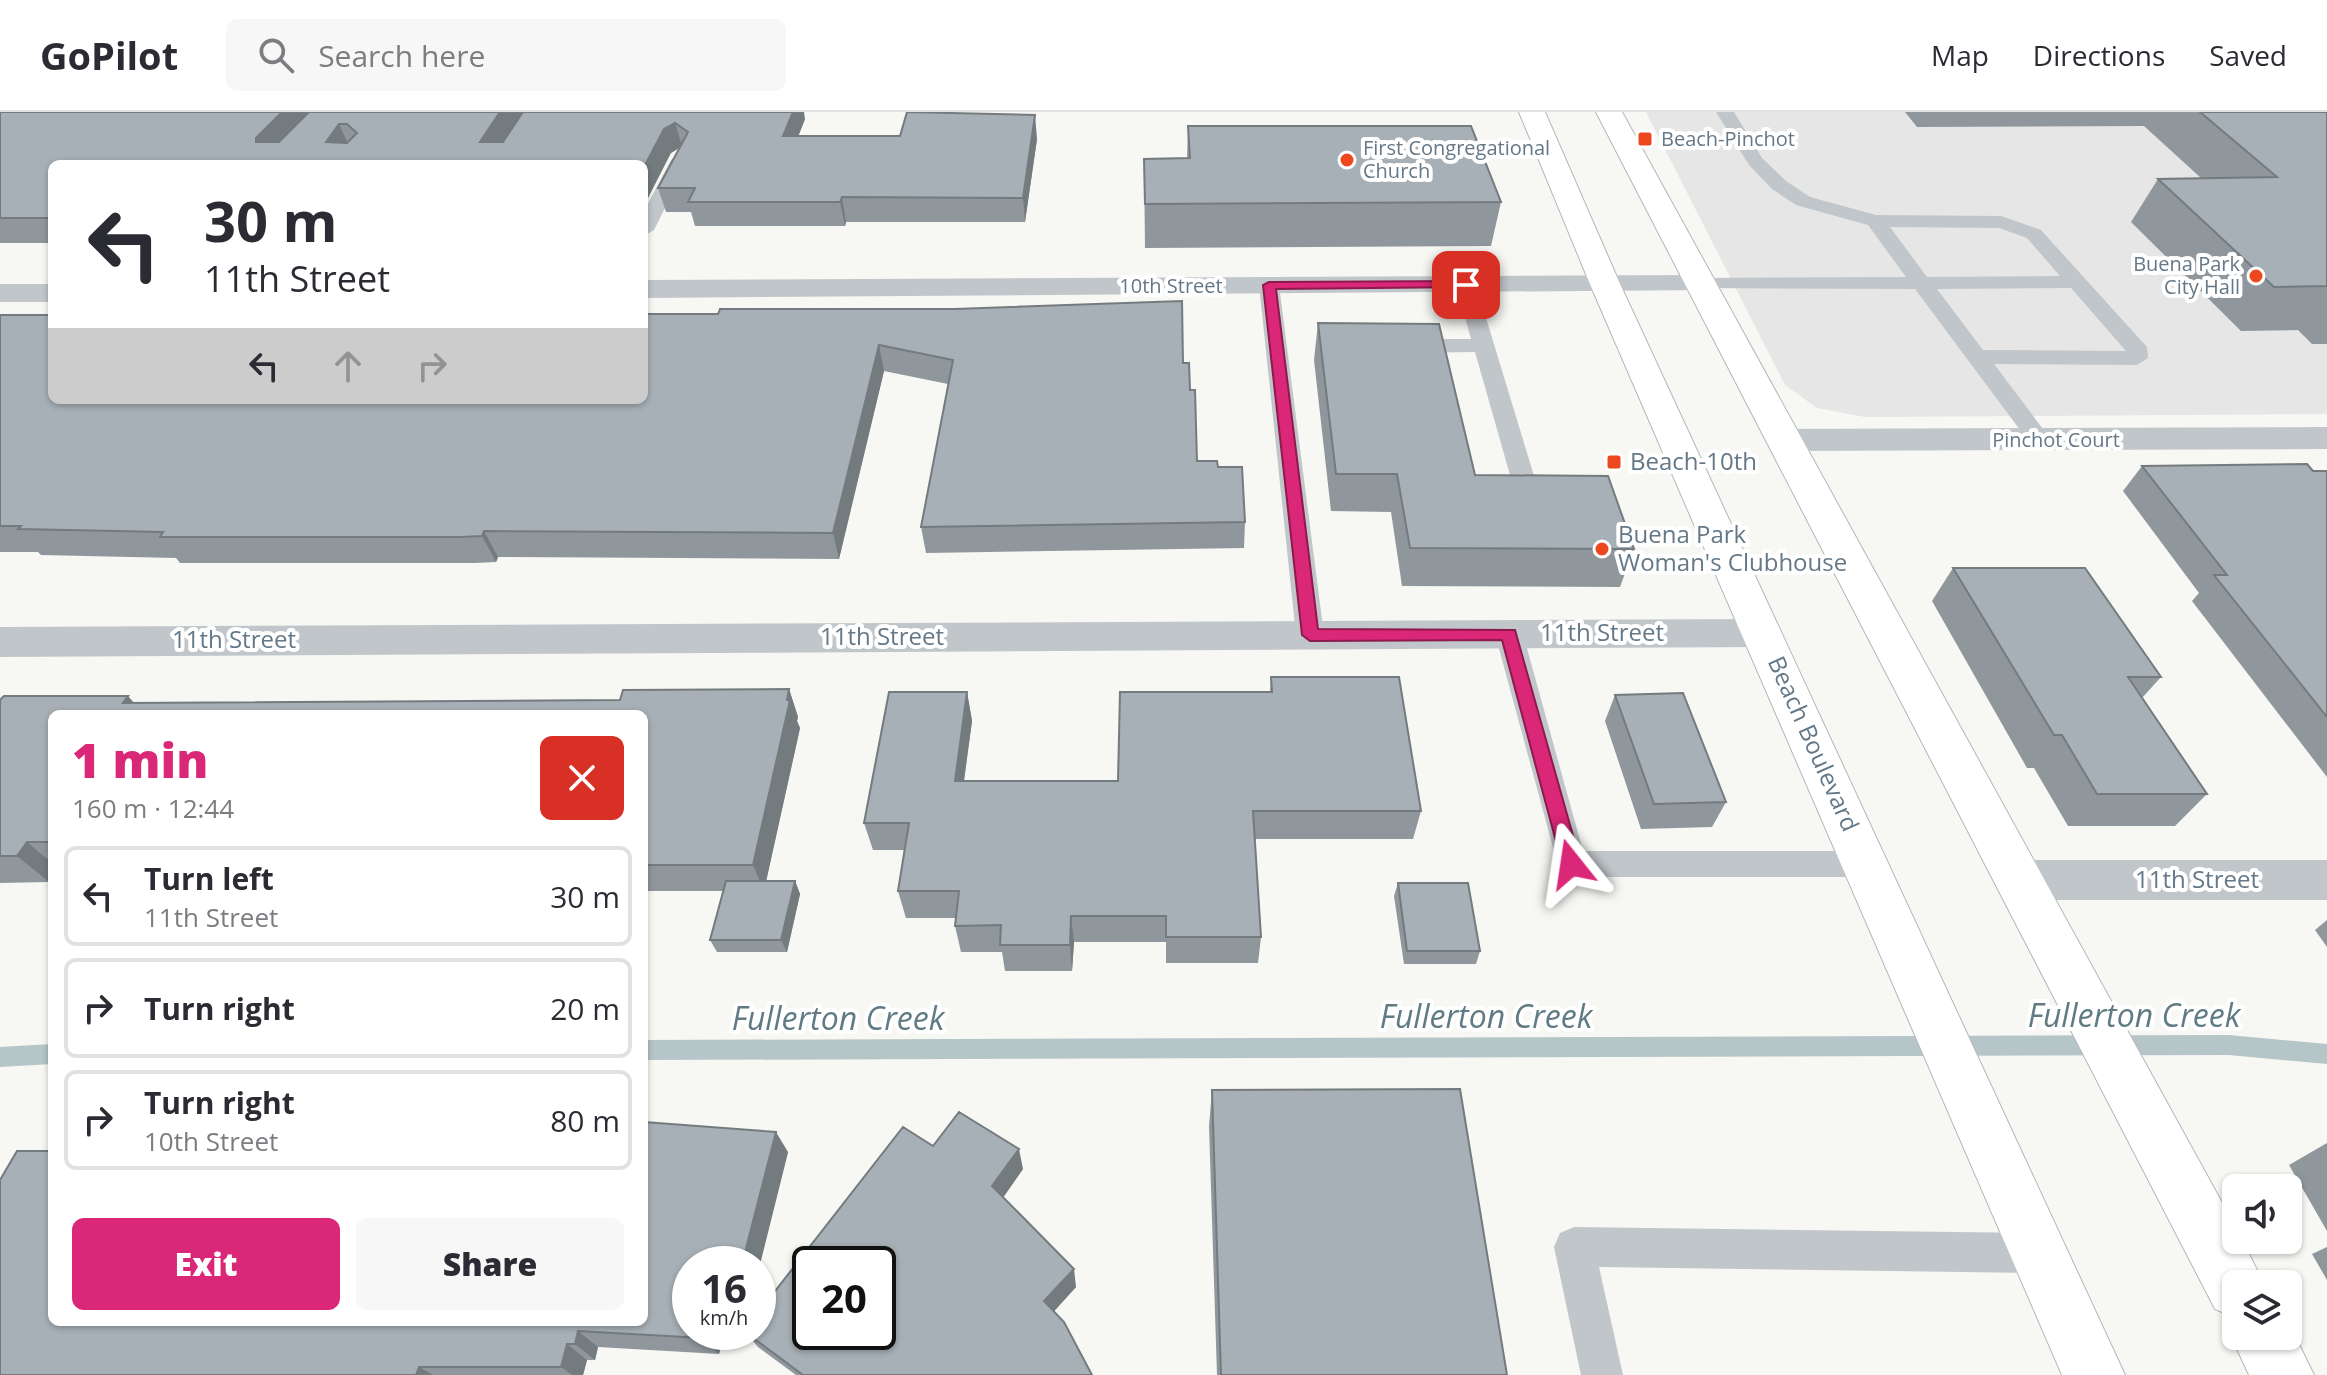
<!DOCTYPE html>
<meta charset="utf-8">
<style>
:root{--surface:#fff;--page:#f7f7f7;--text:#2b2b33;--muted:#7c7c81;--line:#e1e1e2;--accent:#db2777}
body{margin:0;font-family:"Open Sans",sans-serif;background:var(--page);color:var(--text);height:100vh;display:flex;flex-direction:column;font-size:30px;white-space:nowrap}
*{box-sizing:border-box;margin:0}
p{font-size:26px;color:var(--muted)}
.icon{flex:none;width:44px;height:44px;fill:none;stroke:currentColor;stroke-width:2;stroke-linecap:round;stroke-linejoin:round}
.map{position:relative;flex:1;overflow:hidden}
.sheet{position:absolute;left:48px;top:598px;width:600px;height:616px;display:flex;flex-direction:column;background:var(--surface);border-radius:12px;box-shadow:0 2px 6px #0004}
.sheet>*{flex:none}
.banner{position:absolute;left:48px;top:48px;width:600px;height:244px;border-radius:12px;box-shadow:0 2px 6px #0004;background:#fff;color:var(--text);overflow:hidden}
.fabs{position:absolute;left:2222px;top:1062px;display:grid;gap:16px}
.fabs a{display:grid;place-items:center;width:80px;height:80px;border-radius:12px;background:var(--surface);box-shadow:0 2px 6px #0004;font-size:40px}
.speed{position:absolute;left:672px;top:1134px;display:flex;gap:16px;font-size:40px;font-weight:700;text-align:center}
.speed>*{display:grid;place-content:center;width:104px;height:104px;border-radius:50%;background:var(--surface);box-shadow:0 2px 6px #0004;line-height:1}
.speed small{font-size:20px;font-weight:400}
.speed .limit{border:4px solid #111;border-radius:12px;background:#fff;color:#111}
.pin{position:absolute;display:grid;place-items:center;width:68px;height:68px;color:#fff;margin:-34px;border-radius:16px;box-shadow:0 4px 12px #0006}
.me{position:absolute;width:88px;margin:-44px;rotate:345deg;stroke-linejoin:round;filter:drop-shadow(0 0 6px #0008)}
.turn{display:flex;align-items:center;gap:28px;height:168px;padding:0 24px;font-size:36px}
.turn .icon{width:104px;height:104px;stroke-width:2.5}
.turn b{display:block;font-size:56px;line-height:68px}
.lanes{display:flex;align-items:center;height:76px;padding:0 24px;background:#0003;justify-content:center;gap:40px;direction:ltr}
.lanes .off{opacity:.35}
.round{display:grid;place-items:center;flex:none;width:84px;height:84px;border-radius:12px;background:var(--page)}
.summary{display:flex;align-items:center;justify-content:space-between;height:136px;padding:0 24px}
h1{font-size:48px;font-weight:800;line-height:60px;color:var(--accent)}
.primary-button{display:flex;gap:16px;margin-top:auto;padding:16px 24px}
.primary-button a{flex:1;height:92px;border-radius:12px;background:var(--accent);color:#fff;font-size:32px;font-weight:800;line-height:92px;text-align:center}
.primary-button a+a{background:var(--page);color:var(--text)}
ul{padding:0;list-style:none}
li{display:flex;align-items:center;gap:24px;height:100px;margin:0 16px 12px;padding:0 8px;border:4px solid var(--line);border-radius:12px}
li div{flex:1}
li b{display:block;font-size:30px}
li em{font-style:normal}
header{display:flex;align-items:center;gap:48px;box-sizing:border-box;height:112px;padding:0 40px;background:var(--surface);border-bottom:2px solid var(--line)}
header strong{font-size:38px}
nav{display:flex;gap:44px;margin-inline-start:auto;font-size:28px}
.search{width:560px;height:72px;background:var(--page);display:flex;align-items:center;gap:20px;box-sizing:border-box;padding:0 28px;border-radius:12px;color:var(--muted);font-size:30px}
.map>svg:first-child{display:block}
.built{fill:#e5e6e5}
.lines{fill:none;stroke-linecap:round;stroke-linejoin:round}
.stream{fill:#b6c5c8;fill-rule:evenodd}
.primary-casing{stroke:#b2b8bc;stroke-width:2}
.service{fill:#c1c6ca;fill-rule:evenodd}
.minor{fill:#c1c6ca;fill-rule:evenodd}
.primary{fill:#fff;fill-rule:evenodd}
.wall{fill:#8f979d}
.shaded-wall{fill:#747b7f}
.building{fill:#a6b0b6;stroke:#747b7f;stroke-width:2;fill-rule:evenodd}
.route{fill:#db2777;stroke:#8e194d;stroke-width:2}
.poi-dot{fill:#ed471e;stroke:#fff;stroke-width:3}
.labels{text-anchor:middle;stroke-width:8;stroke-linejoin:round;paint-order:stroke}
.far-poi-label{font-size:20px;fill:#647887;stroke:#fff;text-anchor:start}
.far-street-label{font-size:20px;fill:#647887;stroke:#fff}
.poi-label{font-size:24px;fill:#647887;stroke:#fff;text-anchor:start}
.street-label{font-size:24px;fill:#647887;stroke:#fff}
.near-water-label{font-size:32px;font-style:italic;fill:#607b83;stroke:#fff}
</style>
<header>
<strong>GoPilot</strong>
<div class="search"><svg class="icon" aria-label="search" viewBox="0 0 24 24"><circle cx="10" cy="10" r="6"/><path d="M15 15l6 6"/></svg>Search here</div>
<nav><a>Map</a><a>Directions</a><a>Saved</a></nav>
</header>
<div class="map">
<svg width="2327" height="1263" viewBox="0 0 2327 1263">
<rect width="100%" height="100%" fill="#f7f7f4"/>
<!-- built -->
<path class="built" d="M 1646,0 L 2327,0 L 2327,302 L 1865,305 L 1817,296 L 1785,273 Z"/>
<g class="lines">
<!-- stream -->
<path class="stream" d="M 2229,923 L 2327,932 L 2327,952 L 2229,943 L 644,948 L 644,928 Z
M 52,932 L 52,952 L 0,955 L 0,935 Z"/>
<!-- primary casing -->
<g class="primary-casing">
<path id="primary" d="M 1519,0 L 1545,0 L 1620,172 L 2125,1263 L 2062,1263 L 1590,172 Z
M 1596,0 L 1622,0 L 2236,1116 L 2236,1128 L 2242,1128 L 2264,1172 L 2236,1172 L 2236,1206 L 2215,1197 Z
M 2288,1210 L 2314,1263 L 2249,1263 L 2231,1224 L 2236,1213 L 2236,1224 L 2288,1224 Z"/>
</g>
<!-- service -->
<path class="service" d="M 1716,0 L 1734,0 L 1762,46 L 1786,69 L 1810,85 L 1876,103 L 2001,104 L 2041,118 L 2147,235 L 2148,246 L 2137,253 L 1994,252 L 2052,329 L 2040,336 L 2032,334 L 1915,177 L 1691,176 L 1688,172 L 1698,166 L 1906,165 L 1868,113 L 1796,93 L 1772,77 L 1749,53 ZM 1890,115 L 1999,116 L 2027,126 L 2060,164 L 1927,165 ZM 2071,176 L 2126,239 L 1983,238 L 1937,177 Z
M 680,42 L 689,48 L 654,118 L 644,124 L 644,99 L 671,48 Z
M 1269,167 L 1279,173 L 1324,523 L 1320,530 L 1310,533 L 1300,530 L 1296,523 L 1259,173 Z
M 1466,167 L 1476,173 L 1538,377 L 1535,383 L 1517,383 L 1514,377 L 1475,240 L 1405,241 L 1394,234 L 1405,227 L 1471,227 L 1456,173 Z
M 1509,512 L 1519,515 L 1523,522 L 1583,739 L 1866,739 L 1877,743 L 1882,752 L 1877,761 L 1866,765 L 1571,765 L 1560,761 L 1495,522 L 1499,515 Z
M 1574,1115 L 2038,1121 L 2052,1127 L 2058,1141 L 2052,1155 L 2038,1161 L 1599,1155 L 1623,1263 L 1581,1263 L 1554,1135 L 1560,1121 Z"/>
<!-- minor -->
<path class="minor" d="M 1698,163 L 1709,166 L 1713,172 L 1709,178 L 644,186 L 644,168 Z
M 0,172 L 52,172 L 52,190 L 0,190 Z
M 2327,315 L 2327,337 L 1785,339 L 1773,336 L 1767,328 L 1773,320 L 1785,317 Z
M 1763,507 L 1777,511 L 1783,521 L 1777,531 L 1763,535 L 0,545 L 0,515 Z
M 2020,748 L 2327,748 L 2327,788 L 2020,788 L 2003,782 L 1996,768 L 2003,754 Z"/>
<!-- primary -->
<use href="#primary" class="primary"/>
</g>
<!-- wall -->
<path class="wall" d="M 0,0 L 805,7 L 798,24 L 1037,27 L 1025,110 L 846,110 L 845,114 L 695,114 L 691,100 L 666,100 L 658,76 L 679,36 L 671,41 L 644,52 L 52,52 L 52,131 L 0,131 Z
M 1905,0 L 2327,0 L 2327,232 L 2312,232 L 2298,218 L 2241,219 L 2131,110 L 2158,67 L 2201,66 L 2144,14 L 1917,15 Z
M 1188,14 L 1501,90 L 1491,134 L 1145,136 L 1144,47 L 1187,46 Z
M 644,202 L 1183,251 L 1190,278 L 1197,349 L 1218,355 L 1245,410 L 1244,436 L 926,441 L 921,415 L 948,272 L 884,259 L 839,447 L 498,445 L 496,450 L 475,451 L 180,451 L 176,446 L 41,443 L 38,440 L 0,440 L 0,203 Z
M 1318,211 L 1475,363 L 1634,437 L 1620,475 L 1402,474 L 1391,400 L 1331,399 L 1314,248 Z
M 2142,354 L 2327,359 L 2327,665 L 2192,489 L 2199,481 L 2123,379 Z
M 1953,456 L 2161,565 L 2142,586 L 2207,682 L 2175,714 L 2068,714 L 2034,656 L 2027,656 L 1932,489 Z
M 1271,565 L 1421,699 L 1413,727 L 1255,727 L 1261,825 L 1258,851 L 1166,851 L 1166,830 L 1074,830 L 1072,859 L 1005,859 L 1002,840 L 961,840 L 955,814 L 956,806 L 906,806 L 898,779 L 904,738 L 873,738 L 864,711 L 967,580 L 972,609 L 964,669 L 1118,669 L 1270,580 Z
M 789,577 L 798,605 L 797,609 L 800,616 L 766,769 L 795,769 L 800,782 L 787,840 L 717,840 L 710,828 L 723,779 L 644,779 L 644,602 L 52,602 L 52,765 L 49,770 L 0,771 L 0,588 L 134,591 L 620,588 Z
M 1615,583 L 1726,690 L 1712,715 L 1641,717 L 1605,609 Z
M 1398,771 L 1480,839 L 1476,852 L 1404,852 L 1394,784 Z
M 2327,808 L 2327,835 L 2315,818 Z
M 1212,978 L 1507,1263 L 1217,1263 L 1209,1014 Z
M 2327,1031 L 2327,1119 L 2289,1053 Z
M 933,1034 L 1023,1057 L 1003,1085 L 1076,1175 L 1054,1199 L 1092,1263 L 796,1263 L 758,1235 L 745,1220 Z
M 788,1040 L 758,1160 L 758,1152 L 690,1220 L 724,1220 L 719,1242 L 598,1235 L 595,1248 L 587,1248 L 583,1263 L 0,1263 Z
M 2327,1135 L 2327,1168 L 2312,1142 Z"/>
<!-- shaded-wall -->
<path class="shaded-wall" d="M 282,0 L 318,0 L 269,50 L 256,30 L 256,26 Z
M 500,0 L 523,0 L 491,52 L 480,30 Z
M 793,0 L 804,0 L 805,7 L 789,48 L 783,24 Z
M 1035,3 L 1037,27 L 1025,110 L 1023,86 Z
M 675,11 L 682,34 L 671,41 L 644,94 L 644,55 L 664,17 Z
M 339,12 L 350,36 L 326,30 Z
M 842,85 L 846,110 L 845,114 L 840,90 Z
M 879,233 L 884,259 L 839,447 L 833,421 Z
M 484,419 L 498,445 L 496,450 L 482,424 Z
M 789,577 L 798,605 L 797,609 L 800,616 L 764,779 L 753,753 Z
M 967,580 L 972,609 L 960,697 L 955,669 Z
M 128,584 L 144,602 L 123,591 Z
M 27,730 L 52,751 L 52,765 L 49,770 L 17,744 Z
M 795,769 L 800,782 L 787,840 L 781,828 Z
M 1071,804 L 1074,830 L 1072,859 L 1070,833 Z
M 776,1020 L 788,1040 L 758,1160 L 758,1152 L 742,1152 Z
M 1019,1037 L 1023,1057 L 998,1093 L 992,1074 Z
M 1074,1157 L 1076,1175 L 1048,1206 L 1044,1189 Z
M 578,1219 L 598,1235 L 595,1248 L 575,1232 Z
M 705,1220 L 724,1220 L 719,1242 L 703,1226 Z
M 567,1232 L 587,1248 L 583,1263 L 572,1263 L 561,1255 Z
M 419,1255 L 433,1263 L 416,1263 Z"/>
<!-- building -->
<path class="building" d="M 0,0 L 282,0 L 256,26 L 256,30 L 279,30 L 309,0 L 500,0 L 480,30 L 503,30 L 523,0 L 793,0 L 783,24 L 900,24 L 907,0 L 1035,3 L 1023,86 L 842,85 L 840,90 L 688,90 L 695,76 L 658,76 L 688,20 L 675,11 L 664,17 L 644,55 L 644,52 L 52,52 L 52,106 L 0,106 ZM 339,12 L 347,12 L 357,21 L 347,31 L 326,30 Z
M 2200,0 L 2327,0 L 2327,174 L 2274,175 L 2158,67 L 2277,65 Z
M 1188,14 L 1471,14 L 1501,90 L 1145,92 L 1144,47 L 1190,46 Z
M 1182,189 L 1183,251 L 1189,251 L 1190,278 L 1195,278 L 1197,349 L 1217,349 L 1218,355 L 1242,355 L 1245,410 L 921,415 L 953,248 L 879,233 L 833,421 L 484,419 L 482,424 L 461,425 L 160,425 L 163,420 L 18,417 L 21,414 L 0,414 L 0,203 L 52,203 L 52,288 L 644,288 L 644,202 L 718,202 L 720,197 L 955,197 Z
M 1318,211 L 1439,212 L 1475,363 L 1608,364 L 1634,437 L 1410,436 L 1397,362 L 1336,362 Z
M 2307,352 L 2313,359 L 2327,359 L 2327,605 L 2214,463 L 2227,463 L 2142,354 Z
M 1953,456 L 2085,456 L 2161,565 L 2128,565 L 2207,682 L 2097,682 L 2062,623 L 2054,623 Z
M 1271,565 L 1399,565 L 1421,699 L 1253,699 L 1261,825 L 1166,825 L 1166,804 L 1071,804 L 1070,833 L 1000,833 L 1001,813 L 955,814 L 959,779 L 898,779 L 909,711 L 864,711 L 889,580 L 967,580 L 955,669 L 1118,669 L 1120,580 L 1272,580 Z
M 789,577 L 787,588 L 790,588 L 753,753 L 644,753 L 644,602 L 52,602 L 52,730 L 27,730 L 17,744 L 0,744 L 0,588 L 4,584 L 128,584 L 123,591 L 620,588 L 623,578 Z
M 1683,581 L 1726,690 L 1654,692 L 1615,583 Z
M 726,769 L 795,769 L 781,828 L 710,828 Z
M 1398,771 L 1468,771 L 1480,839 L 1407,839 Z
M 1460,977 L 1507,1263 L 1221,1263 L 1212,978 Z
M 959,1000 L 1019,1037 L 992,1074 L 1074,1157 L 1044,1189 L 1064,1210 L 1092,1263 L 803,1263 L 745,1220 L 758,1220 L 758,1201 L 903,1015 L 933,1034 ZM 810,1152 L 878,1152 L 878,1220 L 810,1220 Z
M 644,1010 L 776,1020 L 742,1152 L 690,1152 L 690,1220 L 705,1220 L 703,1226 L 578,1219 L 575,1232 L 567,1232 L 561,1255 L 419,1255 L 416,1263 L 0,1263 L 0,1068 L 17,1039 L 52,1039 L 52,1210 L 644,1210 Z"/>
<!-- route -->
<path class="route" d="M 1466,169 L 1472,173 L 1470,175 L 1276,177 L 1318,517 L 1515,518 L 1581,752 L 1571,760 L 1562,752 L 1502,528 L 1310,529 L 1302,523 L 1263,173 L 1269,170 Z"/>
<!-- markers -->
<g class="poi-dot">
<rect x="1637" y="19" width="16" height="16" rx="4"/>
<circle cx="1347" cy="48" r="8"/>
<circle cx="2256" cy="164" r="8"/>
<rect x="1606" y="342" width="16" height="16" rx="4"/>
<circle cx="1602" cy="437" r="8"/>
</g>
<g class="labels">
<!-- far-poi labels -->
<g class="far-poi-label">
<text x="1661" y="34">Beach-Pinchot</text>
<text x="1363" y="43">First Congregational<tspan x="1363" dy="23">Church</tspan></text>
<text x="2240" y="159" text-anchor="end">Buena Park<tspan x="2240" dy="23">City Hall</tspan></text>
</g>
<!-- far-street labels -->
<g class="far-street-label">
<text x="1171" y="181">10th Street</text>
<text x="2056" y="335">Pinchot Court</text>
</g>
<!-- poi labels -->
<g class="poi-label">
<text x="1630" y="358">Beach-10th</text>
<text x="1618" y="431">Buena Park<tspan x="1618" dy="28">Woman's Clubhouse</tspan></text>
</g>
<!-- street labels -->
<g class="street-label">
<text x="1602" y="529">11th Street</text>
<text x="882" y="533">11th Street</text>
<text x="234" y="536">11th Street</text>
<text transform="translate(1813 632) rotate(66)" y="8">Beach Boulevard</text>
<text x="2197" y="776">11th Street</text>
</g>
<!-- near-water labels -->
<g class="near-water-label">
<text x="2134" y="915">Fullerton Creek</text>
<text x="1486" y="916">Fullerton Creek</text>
<text x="838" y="918">Fullerton Creek</text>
</g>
</g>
</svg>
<div class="fabs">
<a><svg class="icon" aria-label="sound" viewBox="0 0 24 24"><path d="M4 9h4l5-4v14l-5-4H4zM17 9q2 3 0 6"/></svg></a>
<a><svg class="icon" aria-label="layers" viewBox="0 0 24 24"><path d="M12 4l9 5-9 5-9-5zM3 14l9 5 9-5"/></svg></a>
</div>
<div class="speed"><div>16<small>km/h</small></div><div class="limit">20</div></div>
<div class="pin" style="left:1466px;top:173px;background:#d93025"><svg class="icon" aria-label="arrive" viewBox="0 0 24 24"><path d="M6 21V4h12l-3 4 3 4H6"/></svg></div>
<svg class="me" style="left:1571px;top:752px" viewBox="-20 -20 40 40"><path d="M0-17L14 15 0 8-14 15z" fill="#db2777" stroke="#fff" stroke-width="4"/></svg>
<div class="banner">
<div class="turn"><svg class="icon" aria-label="left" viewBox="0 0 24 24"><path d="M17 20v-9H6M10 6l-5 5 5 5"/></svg><div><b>30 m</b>11th Street</div></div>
<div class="lanes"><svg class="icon" aria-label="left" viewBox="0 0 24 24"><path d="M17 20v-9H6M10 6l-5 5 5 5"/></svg><svg class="icon off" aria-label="ahead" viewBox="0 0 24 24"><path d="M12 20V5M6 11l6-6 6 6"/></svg><svg class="icon off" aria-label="right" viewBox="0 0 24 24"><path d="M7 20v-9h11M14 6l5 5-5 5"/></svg></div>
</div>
<section class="sheet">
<div class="summary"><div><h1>1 min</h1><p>160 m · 12:44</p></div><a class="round" style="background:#d93025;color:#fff"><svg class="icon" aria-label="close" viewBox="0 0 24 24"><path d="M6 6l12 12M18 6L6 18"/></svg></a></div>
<ul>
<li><svg class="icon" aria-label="left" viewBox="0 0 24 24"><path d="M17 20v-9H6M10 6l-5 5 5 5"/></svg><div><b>Turn left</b><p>11th Street</p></div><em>30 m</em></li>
<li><svg class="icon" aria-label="right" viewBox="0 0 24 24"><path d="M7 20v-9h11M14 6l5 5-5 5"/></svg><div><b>Turn right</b></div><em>20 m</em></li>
<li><svg class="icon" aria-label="right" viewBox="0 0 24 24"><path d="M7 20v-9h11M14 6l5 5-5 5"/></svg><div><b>Turn right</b><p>10th Street</p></div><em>80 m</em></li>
</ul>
<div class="primary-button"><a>Exit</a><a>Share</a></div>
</section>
</div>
